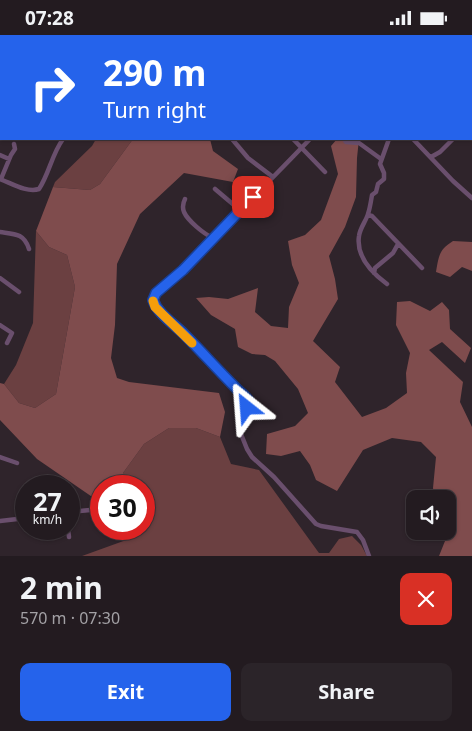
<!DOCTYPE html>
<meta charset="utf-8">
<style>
:root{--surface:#231b20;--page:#2b2429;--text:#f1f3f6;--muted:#a3a1a5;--line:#40393e;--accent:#2563eb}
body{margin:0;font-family:"Noto Sans",sans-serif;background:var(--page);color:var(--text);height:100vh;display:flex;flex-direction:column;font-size:19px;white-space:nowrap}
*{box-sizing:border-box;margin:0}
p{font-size:16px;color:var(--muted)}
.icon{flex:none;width:28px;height:28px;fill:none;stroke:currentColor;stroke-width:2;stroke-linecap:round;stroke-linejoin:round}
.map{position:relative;height:521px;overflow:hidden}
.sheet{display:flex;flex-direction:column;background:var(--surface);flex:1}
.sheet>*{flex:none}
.banner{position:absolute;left:0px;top:0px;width:472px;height:105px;box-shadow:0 1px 4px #0004,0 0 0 1px var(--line);background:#2563eb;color:#fff;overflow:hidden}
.buttons{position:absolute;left:406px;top:455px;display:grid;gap:10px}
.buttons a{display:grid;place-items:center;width:50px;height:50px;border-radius:10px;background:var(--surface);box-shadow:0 1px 4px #0004,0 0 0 1px var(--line);font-size:25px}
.speed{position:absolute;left:15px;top:440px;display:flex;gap:10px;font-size:25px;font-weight:700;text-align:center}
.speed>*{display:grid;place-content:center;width:65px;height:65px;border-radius:50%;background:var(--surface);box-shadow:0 1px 4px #0004,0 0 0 1px var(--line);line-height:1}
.speed small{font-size:12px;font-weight:400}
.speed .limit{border:8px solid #d22;background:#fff;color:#111}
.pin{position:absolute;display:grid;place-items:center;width:42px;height:42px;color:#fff;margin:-21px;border-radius:10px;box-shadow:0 2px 8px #0006}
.me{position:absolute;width:55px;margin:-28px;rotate:332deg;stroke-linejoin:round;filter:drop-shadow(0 0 4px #0008)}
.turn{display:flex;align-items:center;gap:18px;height:105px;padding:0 20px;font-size:22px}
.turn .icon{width:65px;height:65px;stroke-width:2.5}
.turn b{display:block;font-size:35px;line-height:42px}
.round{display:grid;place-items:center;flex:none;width:52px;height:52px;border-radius:10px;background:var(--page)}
.overview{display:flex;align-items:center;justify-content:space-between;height:85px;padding:0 20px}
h1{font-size:30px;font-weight:700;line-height:38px}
.primary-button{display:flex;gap:10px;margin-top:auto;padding:10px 20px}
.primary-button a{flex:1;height:58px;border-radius:10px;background:var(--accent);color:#fff;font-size:20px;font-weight:700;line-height:58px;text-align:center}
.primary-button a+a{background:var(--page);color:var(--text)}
.status{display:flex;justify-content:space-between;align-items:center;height:35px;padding:0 25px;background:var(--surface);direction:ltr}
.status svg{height:14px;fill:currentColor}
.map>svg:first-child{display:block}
.green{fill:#6b4041}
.forest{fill:#7f4c4d}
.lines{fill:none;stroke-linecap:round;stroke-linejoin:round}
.minor{stroke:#6a4f6d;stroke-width:4.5}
.route-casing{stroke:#184099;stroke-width:12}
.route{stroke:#2563eb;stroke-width:9}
.slow{stroke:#f59e0b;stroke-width:9}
</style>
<div class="status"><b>07:28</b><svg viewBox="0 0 49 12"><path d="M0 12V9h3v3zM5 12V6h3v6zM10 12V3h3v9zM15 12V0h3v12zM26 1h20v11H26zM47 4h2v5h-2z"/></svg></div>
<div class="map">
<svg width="472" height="521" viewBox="0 0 472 521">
<rect width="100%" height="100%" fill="#2f242b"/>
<!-- green -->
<path class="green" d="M 96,104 L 133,104 L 100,149 L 90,155 L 53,152 L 55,147 L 92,111 Z
M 36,196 L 49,212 L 67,220 L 75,252 L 56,359 L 35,373 L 19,368 L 4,349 L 16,330 L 33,288 Z
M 169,393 L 196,393 L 220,402 L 231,429 L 259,435 L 319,518 L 329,518 L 339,504 L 352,501 L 361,510 L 367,521 L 82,521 L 129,504 L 126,494 L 144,494 L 144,451 L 123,451 L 123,438 L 144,409 Z"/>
<!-- forest -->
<path class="forest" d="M 133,104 L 210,104 L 213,116 L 238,134 L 233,147 L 184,138 L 140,179 L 117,229 L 115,290 L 111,323 L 117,343 L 129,347 L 219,358 L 225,377 L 220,402 L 196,393 L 169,393 L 144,409 L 123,438 L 123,451 L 101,451 L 101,468 L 37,424 L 0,385 L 0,348 L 4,349 L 19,368 L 35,373 L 56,359 L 75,252 L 67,220 L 49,212 L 36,196 L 53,152 L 90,155 L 100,149 Z
M 337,104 L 359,104 L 357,123 L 356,162 L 345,192 L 329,221 L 335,244 L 338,264 L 313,306 L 340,332 L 335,347 L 362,382 L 386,373 L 407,358 L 406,338 L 410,318 L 396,290 L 397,267 L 410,266 L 430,276 L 442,267 L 449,275 L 450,294 L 471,313 L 465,328 L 442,307 L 429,315 L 463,347 L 460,367 L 472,392 L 472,521 L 439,521 L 449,496 L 448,493 L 448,464 L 435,464 L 433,453 L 436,422 L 421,407 L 392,403 L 363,415 L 337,456 L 316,445 L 310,430 L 300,416 L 281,421 L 266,419 L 267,399 L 295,391 L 308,378 L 298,354 L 275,326 L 265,320 L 252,319 L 238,312 L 235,294 L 211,280 L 196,263 L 209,262 L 228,264 L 258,253 L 255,277 L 271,291 L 288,293 L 289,272 L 299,248 L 292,230 L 288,206 L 305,200 L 321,185 L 338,139 L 331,111 Z
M 453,206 L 472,207 L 472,236 L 462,232 L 450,242 L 436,237 C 439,220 439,215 453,206 Z"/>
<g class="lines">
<!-- minor -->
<path class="minor" d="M 307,0 L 308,1
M 366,0 L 367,1
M 432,0 L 433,1
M 155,1 L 156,1
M 440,1 L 440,0
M 0,34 L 1,34
M 471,38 L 472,39
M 0,75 L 1,76
M 471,98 L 472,99
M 232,104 L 248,123 L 273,142
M 293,104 L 325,137
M 310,104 C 269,147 226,189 185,233 C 175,244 160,251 153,265 C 158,279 173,288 184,299 C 201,316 217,334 234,351 C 240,357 246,360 250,368 L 241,382 L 240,388 L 241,399 L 247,414 L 252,422 L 274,442 L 316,489 L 321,491 L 357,497 L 363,505 L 369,521
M 344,104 L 346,107 L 359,108 L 381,124
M 413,104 L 453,146 L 472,163
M 0,120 L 9,124
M 431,122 L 440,117 L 453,104
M 0,144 C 11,148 27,158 39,154 C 49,139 52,119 63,104
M 1,144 L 11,120 L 15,114 L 14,109
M 215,154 L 241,176
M 185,164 C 183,168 182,172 184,177 C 188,186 204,199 213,203
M 368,180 L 372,181 L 422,233
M 0,197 C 14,199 24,198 29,214
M 374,238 L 375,233 L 393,218 L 398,209
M 0,243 L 19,257
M 387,249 C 372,238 356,221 359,201 C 360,193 366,186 368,179 C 370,173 371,166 372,160 L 376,157 L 378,149 L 384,144 L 384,138 L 380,129 L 389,104
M 0,290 L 12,298 L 7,308
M 0,422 L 17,428
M 69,477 L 101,474
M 0,486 L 26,483
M 68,494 L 69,502"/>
</g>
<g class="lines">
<!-- route casing -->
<g class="route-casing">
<path id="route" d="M 247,373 L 250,368 C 246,360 240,358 234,351 C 217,334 201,316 184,299 C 173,288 158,279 153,265 L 156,258 L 183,235 L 253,162"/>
</g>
<!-- route -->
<use href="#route" class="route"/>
<!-- slow -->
<path class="slow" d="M 153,266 L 155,272 L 192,308"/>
</g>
</svg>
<div class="buttons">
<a><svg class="icon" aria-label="sound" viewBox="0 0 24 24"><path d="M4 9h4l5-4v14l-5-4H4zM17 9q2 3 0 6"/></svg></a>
</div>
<div class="speed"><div>27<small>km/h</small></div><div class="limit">30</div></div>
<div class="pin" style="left:253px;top:162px;background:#d93025"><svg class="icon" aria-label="arrive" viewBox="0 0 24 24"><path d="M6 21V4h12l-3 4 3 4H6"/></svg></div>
<svg class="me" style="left:247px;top:373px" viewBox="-20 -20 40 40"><path d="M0-17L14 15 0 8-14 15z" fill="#2563eb" stroke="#fff" stroke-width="4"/></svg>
<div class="banner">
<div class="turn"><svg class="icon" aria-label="right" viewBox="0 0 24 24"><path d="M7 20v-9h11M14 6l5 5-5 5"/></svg><div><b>290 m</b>Turn right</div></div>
</div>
</div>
<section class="sheet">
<div class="overview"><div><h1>2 min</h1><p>570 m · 07:30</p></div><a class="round" style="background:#d93025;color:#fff"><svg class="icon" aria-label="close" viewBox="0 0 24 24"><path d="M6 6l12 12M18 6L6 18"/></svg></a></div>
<div class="primary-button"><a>Exit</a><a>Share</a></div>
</section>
